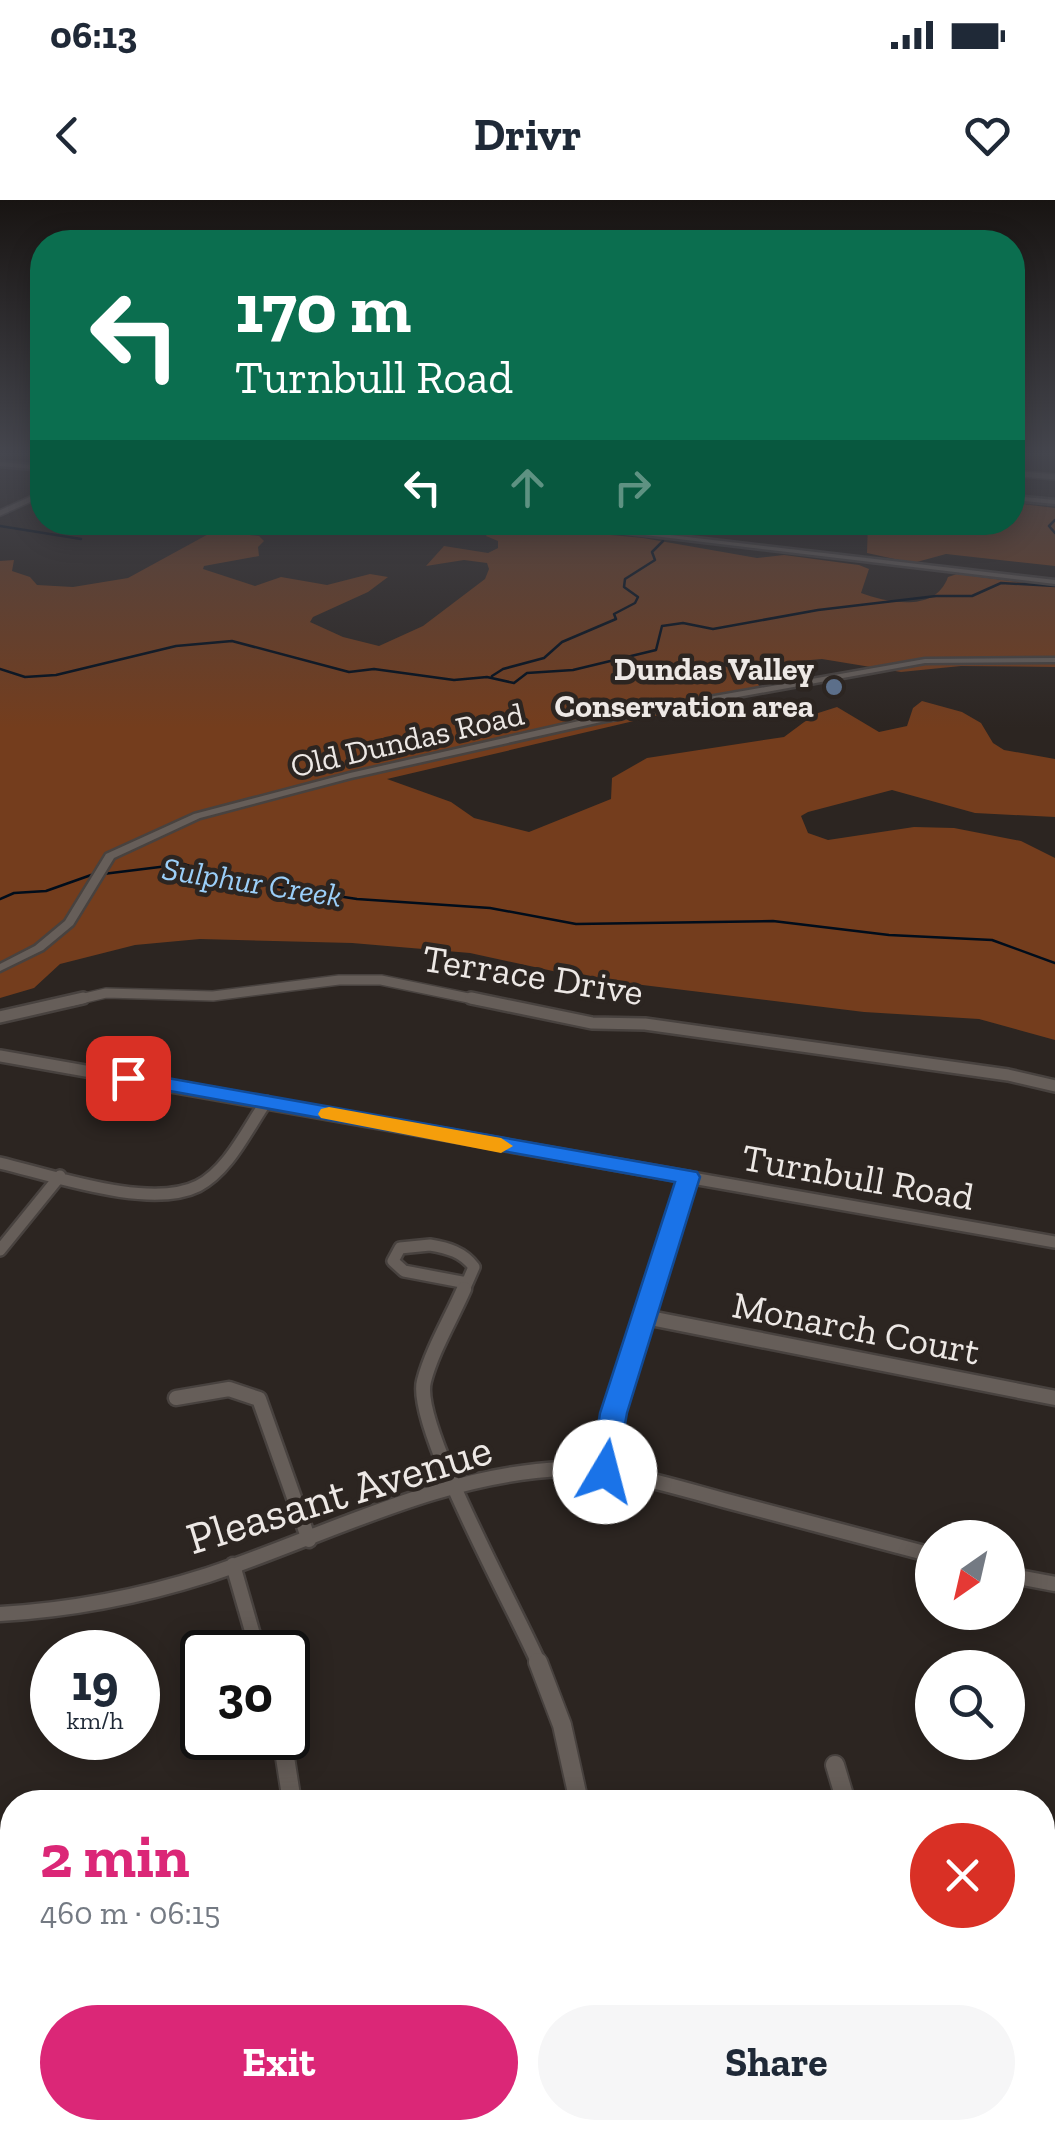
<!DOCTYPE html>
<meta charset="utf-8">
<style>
:root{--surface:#fff;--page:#f6f6f7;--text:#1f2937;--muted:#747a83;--accent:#db2777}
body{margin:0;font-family:"Zilla Slab",serif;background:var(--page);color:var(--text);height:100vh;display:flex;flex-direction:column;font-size:38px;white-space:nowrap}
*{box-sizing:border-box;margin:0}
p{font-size:32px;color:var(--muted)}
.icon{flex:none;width:55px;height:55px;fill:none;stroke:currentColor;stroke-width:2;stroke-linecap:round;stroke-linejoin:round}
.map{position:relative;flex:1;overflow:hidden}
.drawer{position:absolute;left:0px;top:1590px;width:1055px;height:350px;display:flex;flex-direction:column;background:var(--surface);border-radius:40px 40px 0 0;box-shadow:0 5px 25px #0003}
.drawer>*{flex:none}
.top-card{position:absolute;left:30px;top:30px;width:995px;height:305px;border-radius:40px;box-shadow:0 5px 25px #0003;background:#0b6e4f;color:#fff;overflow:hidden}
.needle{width:65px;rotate:214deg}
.tools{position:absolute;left:915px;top:1320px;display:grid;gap:20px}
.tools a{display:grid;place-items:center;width:110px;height:110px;border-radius:50%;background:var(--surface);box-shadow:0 5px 25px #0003;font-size:50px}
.speed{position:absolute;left:30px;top:1430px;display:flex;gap:20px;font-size:50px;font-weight:700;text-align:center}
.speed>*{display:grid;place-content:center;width:130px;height:130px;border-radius:50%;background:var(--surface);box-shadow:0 5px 25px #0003;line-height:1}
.speed small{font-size:25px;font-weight:400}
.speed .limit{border:5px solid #111;border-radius:15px;background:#fff;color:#111}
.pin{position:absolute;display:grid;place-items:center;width:85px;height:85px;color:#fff;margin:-42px;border-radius:20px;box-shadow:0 5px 15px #0006}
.me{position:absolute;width:110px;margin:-55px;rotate:8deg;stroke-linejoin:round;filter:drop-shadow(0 0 8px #0008)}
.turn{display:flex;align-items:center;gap:35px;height:210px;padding:0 40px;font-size:45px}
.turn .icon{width:130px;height:130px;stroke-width:2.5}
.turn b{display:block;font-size:70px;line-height:85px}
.lanes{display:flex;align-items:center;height:95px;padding:0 40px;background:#0003;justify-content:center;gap:50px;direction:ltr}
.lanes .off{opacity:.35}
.round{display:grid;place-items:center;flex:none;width:105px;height:105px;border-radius:52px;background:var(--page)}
.summary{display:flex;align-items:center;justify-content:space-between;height:170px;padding:0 40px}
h1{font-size:60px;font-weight:700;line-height:75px;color:var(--accent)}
.button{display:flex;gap:20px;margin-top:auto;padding:20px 40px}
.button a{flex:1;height:115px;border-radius:60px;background:var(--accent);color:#fff;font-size:40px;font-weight:700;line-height:115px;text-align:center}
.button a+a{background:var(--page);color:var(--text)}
.status{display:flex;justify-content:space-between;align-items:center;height:70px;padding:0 50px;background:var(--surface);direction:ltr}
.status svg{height:28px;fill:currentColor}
header{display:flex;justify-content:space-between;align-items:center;height:130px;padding:0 40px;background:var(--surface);font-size:45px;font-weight:700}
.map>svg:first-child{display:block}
.green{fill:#743d1d}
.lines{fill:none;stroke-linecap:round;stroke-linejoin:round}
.stream{stroke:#000d1b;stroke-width:2.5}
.minor-far4-casing{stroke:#48423f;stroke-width:8}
.minor-far3-casing{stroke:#48423f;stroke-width:12}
.minor-far2-casing{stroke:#48423f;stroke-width:16}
.minor-far1-casing{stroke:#48423f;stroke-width:19}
.minor-casing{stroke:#48423f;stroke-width:22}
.tertiary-casing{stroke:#48423f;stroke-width:5}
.secondary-casing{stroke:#48423f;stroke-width:5}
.minor-far4{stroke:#665e59;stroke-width:5}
.minor-far3{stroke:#665e59;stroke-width:9}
.minor-far2{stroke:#665e59;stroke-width:11}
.minor-far1{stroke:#665e59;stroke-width:14}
.minor{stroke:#665e59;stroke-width:18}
.tertiary{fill:#665e59;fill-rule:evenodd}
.secondary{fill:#665e59;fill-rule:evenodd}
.route{fill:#1a73e8;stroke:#114b97;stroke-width:2.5}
.slow{fill:#f59e0b}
.service-dot{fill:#5c6f8a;stroke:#2c2521;stroke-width:4}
.labels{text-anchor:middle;stroke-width:9;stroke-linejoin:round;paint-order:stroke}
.far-poi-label{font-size:32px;font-weight:bold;fill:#ede8e5;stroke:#2c2521;text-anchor:end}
.far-street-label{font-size:32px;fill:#ede8e5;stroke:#2c2521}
.far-water-label{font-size:32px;font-style:italic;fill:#9bcff9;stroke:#2c2521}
.street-label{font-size:38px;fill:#ede8e5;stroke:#2c2521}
.near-street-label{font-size:45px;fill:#ede8e5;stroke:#2c2521}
</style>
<div class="status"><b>06:13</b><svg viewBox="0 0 49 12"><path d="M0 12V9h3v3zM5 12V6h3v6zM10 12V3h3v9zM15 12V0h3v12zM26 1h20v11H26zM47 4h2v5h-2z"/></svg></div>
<header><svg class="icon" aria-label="back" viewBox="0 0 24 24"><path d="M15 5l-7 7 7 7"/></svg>Drivr<svg class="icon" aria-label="heart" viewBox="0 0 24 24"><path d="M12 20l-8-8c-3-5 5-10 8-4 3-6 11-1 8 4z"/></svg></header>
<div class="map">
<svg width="1055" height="1940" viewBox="0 0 1055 1940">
<rect width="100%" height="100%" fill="#2c2521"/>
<!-- green -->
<path class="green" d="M 1013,303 L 1055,308 L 1055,366 L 946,354 L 913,363 L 867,353 L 868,323 L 1012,322 Z
M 493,324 L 643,338 L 757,358 L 784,355 L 859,365 L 869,369 L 861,393 C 889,403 935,413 948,377 L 957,374 L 1055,387 L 1055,467 L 961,466 L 901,472 L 822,459 L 765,464 L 753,475 L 762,491 L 387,579 L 451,602 L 474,618 L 529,632 L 611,599 L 612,578 L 647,558 L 784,537 L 815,514 L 837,507 L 879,532 L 907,526 L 913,508 L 922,501 L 962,512 L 981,523 L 993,543 L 1004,550 L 1055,559 L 1055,617 L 975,613 L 892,590 L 808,612 L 801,616 L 808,633 L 828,640 L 914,627 L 954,628 L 1021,641 L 1055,658 L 1055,840 L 979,819 L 864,812 L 585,778 L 470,753 L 352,743 L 200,739 L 135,745 L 60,764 L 34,788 L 0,798 L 0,361 L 14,360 L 12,371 L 30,377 L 37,385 L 73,387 L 128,378 L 214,331 L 259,336 L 264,341 L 258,347 L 259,356 L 204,366 L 203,369 L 255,386 L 281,377 L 327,385 L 370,374 L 388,377 L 368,392 L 313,417 L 310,422 L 343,437 L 379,446 L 423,426 L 485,379 L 489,369 L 487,363 L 464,360 L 426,366 L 444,346 L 488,353 L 498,348 L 498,341 L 486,336 Z"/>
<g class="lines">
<!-- stream -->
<path class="stream" d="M 1055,320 L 1049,326 L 1055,333
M 0,326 L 81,339
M 672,335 L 686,333 L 685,322
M 0,469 L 25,477 L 56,475 L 176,446 L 232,441 L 349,472 L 374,469 L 454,480 L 487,477 L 514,483 L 527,473 L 573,470 L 656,450 L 662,426 L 683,423 L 713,429 L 818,410 L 936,396 L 972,396 L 1001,383 L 1055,386
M 492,476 L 503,469 L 544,458 L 562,442 L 616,419 L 614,414 L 635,403 L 638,397 L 624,387 L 625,379 L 655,360 L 652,352 L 663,341
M 103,674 L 184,664 L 226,679 L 265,685 L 357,699 L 490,708 L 576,724 L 773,721 L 889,735 L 992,740 L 1055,763
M 0,699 L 14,693 L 46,691 L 94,674"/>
<!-- minor-far4 casing -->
<g class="minor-far4-casing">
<path id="minor-far4" d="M 1012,273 L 1055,277
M 0,313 L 42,294"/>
</g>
<!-- minor-far3 casing -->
<g class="minor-far3-casing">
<path id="minor-far3" d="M 72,801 L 106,793 L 213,796 L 339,780 L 381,780 L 483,801"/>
</g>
<!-- minor-far2 casing -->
<g class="minor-far2-casing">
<path id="minor-far2" d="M 471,798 L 592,823 L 645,824 L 1008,875 L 1055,886
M 0,817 L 83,798
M 0,856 L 1055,1042
M 0,963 C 51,975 150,1010 198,986 C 229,970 247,929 266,902
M 430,1045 C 448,1048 463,1052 474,1067 L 467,1083 L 404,1071 L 393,1061 L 400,1048 Z
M 0,1050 L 60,976
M 463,1092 L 467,1083
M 652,1092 L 688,977"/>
</g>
<!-- minor-far1 casing -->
<g class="minor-far1-casing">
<path id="minor-far1" d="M 464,1089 C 451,1119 432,1150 424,1181 C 412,1225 517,1412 539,1464
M 645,1117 L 1055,1198
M 176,1198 L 229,1189 L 259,1199 L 309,1340
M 605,1272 L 614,1213 L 653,1089
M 233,1365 L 258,1452
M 1008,1375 L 1055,1384
M 0,1414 C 72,1410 139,1397 208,1375 C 323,1337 439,1274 563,1269 C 619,1268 674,1287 727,1301 C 795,1319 864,1337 932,1355"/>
</g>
<!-- minor casing -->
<g class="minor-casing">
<path id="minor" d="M 538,1462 L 562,1525 L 579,1602
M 282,1538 L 292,1602
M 835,1565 L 846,1602
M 1042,1820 L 1055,1819
M 255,1940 L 258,1928"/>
</g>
<!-- tertiary casing -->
<g class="tertiary-casing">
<path id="tertiary" d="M 0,262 L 42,266 L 42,270 L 0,266 Z
M 536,322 L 560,322 L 1055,380 L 1055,384 Z
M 1055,458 L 1055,462 L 925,463 L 601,522 L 351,578 L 200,618 L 114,658 L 73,725 L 43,750 L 0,771 L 0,764 L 35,746 L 65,721 L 106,654 L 194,614 L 350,573 L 601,516 L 925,459 Z"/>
</g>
<!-- secondary casing -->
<g class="secondary-casing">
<path id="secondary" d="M 1012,296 L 1055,300 L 1055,304 L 1012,300 Z"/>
</g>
<!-- minor-far4 -->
<use href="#minor-far4" class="minor-far4"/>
<!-- minor-far3 -->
<use href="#minor-far3" class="minor-far3"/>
<!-- minor-far2 -->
<use href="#minor-far2" class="minor-far2"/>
<!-- minor-far1 -->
<use href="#minor-far1" class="minor-far1"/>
<!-- minor -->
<use href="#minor" class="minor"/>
<!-- tertiary -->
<use href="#tertiary" class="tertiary"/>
<!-- secondary -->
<use href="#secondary" class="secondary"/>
</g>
<!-- sky -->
<linearGradient id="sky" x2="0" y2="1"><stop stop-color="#181412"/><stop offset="0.48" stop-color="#45464e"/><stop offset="1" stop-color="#45464e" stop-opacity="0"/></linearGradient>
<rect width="1055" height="528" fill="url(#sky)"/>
<!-- route -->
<path class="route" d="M 128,871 L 697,972 L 700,977 L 627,1213 L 615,1280 L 605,1283 L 595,1280 L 591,1272 L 600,1213 L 675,982 L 120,882 L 117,878 Z"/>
<!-- slow -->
<path class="slow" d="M 329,907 L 501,938 L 513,946 L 501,953 L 321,918 L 318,914 L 321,909 Z"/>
<!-- markers -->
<circle class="service-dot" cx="834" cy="487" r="10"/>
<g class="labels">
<!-- far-poi labels -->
<g class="far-poi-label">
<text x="814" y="480">Dundas Valley<tspan x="814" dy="37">Conservation area</tspan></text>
</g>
<!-- far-street labels -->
<g class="far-street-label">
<text transform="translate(407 540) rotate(-13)" y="11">Old Dundas Road</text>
</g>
<!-- far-water labels -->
<g class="far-water-label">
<text transform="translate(252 682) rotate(9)" y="11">Sulphur Creek</text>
</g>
<!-- street labels -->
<g class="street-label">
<text transform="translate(533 775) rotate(9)" y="13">Terrace Drive</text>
<text transform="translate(858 977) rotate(10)" y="13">Turnbull Road</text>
<text transform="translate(856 1128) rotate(11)" y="13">Monarch Court</text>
</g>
<!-- near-street labels -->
<g class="near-street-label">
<text transform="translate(339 1293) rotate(-17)" y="16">Pleasant Avenue</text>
</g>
</g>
</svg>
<div class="tools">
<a><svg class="needle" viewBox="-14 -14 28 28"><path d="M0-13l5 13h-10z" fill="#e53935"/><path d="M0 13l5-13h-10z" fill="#747a83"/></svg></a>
<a><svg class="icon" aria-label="search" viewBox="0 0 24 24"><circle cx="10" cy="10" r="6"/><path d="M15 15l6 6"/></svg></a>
</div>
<div class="speed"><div>19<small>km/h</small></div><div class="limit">30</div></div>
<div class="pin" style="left:128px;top:878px;background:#d93025"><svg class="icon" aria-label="arrive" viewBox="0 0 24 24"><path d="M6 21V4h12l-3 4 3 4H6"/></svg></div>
<svg class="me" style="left:605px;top:1272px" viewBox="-20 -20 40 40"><circle r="19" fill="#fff"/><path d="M0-13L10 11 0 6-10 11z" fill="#1a73e8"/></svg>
<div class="top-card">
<div class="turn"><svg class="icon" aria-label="left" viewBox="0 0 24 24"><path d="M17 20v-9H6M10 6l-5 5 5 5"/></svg><div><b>170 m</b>Turnbull Road</div></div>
<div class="lanes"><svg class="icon" aria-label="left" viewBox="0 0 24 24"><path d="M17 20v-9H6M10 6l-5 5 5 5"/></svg><svg class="icon off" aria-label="ahead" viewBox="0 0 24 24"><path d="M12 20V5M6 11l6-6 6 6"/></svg><svg class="icon off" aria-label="right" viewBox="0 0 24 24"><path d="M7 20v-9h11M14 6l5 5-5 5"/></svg></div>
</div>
<section class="drawer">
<div class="summary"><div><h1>2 min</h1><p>460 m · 06:15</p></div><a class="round" style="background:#d93025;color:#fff"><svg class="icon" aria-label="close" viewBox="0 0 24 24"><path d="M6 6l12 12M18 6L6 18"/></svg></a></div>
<div class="button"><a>Exit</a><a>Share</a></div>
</section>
</div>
